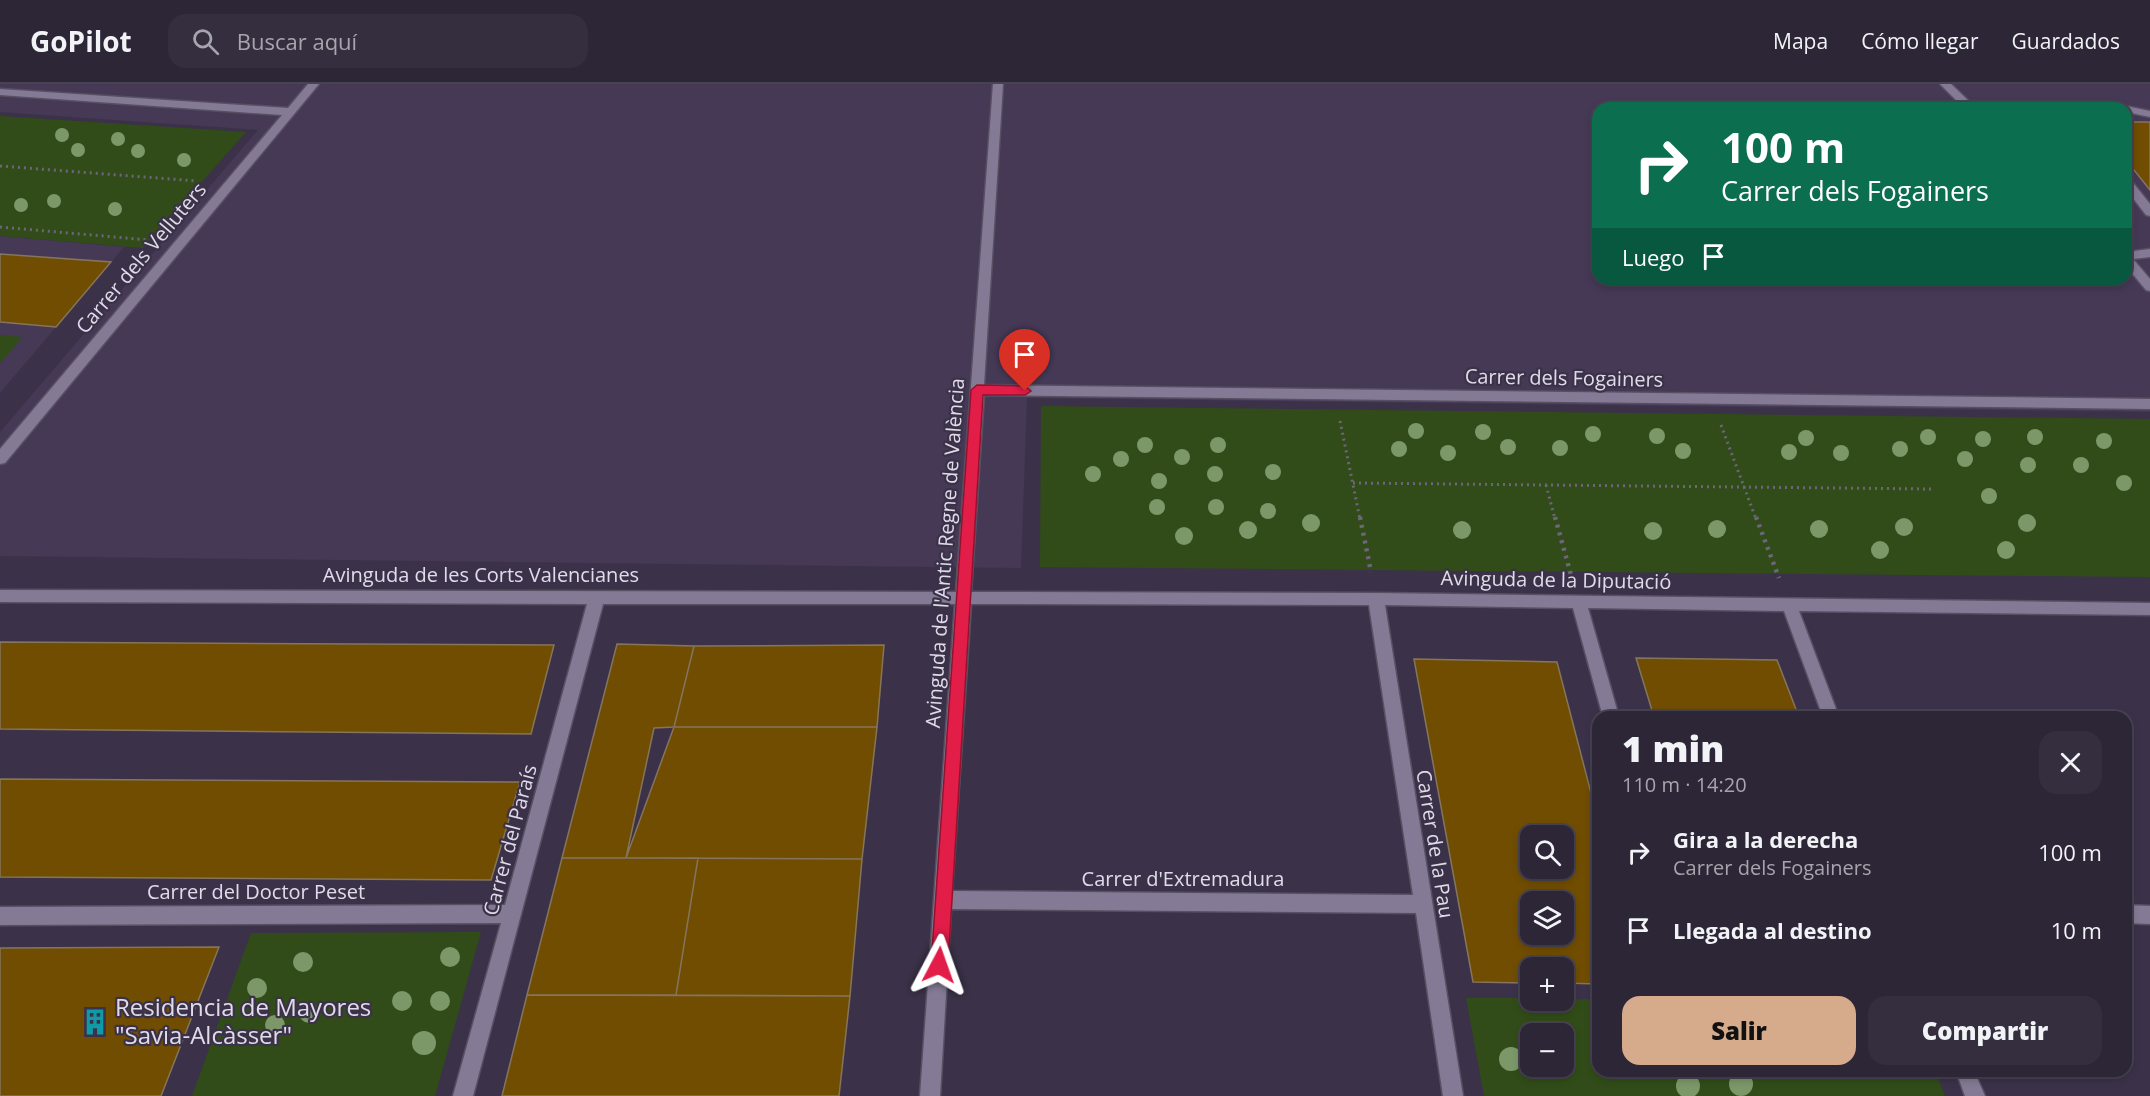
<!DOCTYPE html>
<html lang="es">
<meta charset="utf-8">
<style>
:root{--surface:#2c2637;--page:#342e3f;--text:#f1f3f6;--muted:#a6a5ad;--line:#484352;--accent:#d6ab8b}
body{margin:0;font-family:"Open Sans",sans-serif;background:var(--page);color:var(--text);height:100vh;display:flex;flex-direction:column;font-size:22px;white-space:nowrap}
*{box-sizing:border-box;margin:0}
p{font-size:20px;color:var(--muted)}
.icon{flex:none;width:33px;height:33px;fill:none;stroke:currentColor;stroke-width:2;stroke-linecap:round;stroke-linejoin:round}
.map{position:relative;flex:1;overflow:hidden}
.details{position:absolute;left:1592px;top:627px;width:540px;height:366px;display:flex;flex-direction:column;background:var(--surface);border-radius:18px;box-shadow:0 3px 9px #0003,0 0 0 2px var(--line)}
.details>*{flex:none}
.banner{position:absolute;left:1592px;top:18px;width:540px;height:183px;border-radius:18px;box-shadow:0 3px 9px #0003,0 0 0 2px var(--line);background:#0b6e4f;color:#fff;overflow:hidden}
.controls{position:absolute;left:1520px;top:741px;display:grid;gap:12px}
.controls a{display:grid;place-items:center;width:54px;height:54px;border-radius:12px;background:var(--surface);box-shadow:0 3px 9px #0003,0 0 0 2px var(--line);font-size:30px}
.pin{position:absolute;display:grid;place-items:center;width:51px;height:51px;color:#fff;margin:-62px -26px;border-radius:50% 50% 50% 0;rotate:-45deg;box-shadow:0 0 6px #0007}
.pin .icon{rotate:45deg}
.me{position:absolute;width:66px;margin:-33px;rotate:4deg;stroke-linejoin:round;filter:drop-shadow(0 0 4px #0008)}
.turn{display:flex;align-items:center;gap:21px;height:126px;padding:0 30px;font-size:27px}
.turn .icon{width:78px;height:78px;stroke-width:2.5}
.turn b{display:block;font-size:42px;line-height:51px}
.then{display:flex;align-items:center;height:57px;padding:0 30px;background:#0003;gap:12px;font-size:22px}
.round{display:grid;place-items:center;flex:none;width:63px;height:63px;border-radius:18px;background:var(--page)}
.summary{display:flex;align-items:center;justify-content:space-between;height:102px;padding:0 30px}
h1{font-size:36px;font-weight:800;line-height:45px}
.action{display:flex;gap:12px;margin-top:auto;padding:12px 30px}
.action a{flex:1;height:69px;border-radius:18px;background:var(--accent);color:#111;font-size:24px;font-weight:800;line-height:69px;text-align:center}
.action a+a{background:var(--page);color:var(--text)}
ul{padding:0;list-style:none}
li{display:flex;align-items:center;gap:18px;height:78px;padding:0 30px}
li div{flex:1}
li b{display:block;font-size:22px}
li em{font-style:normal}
header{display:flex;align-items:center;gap:36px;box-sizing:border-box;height:84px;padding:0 30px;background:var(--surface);border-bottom:2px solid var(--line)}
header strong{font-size:28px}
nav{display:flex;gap:33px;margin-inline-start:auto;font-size:21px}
.search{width:420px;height:54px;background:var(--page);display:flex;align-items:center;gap:15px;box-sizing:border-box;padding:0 21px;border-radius:18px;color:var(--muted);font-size:22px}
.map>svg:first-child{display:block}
.built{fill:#453956;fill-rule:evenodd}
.green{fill:#314c18;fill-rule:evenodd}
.building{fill:#704d01;stroke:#85755c;stroke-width:1.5;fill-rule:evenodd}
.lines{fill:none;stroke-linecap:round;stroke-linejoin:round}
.minor-casing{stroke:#575063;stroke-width:3}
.path-far1{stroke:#6d667a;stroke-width:3;stroke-dasharray:2 4;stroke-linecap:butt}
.path{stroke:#6d667a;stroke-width:4.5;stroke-dasharray:3 5;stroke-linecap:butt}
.minor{fill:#847a95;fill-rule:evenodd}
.tree{fill:#7c9869}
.route{fill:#e11d48;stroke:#92132f;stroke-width:1.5}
.labels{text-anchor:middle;stroke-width:4.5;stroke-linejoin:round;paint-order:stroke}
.street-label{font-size:20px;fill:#e0dbe9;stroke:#3b3249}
.near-poi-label{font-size:24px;fill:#e0dbe9;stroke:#3b3249;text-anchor:start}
</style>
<header>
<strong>GoPilot</strong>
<div class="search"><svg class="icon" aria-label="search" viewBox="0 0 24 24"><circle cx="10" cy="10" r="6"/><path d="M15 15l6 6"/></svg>Buscar aquí</div>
<nav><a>Mapa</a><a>Cómo llegar</a><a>Guardados</a></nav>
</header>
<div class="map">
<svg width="2150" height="1012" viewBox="0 0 2150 1012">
<rect width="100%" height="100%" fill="#3b3249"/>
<!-- built -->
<path class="built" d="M 0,0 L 2150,0 L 2150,328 L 1027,314 L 1021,484 L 0,472 L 0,348 L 258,46 L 0,28 ZM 1598,24 L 2126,24 L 2126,195 L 1598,195 Z
M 0,152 L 124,163 L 0,309 Z"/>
<!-- green -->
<path class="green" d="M 0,32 L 246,48 L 143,164 L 0,152 Z
M 0,251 L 23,253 L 0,279 Z
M 1041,322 L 2150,335 L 2150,493 L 1040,483 Z
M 481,848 L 435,1012 L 192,1012 L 251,849 Z
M 1466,914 L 1530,914 L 1530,916 L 1597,915 L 1598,987 L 1935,987 L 1945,1012 L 1484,1012 ZM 1530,950 L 1563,950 L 1563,982 L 1530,982 Z"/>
<!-- building -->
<path class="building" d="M 2126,38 L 2150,38 L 2150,106 L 2126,76 Z
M 0,170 L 111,178 L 56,243 L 0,238 Z
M 0,558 L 554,561 L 531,650 L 0,645 Z
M 617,560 L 694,562 L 674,643 L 654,644 L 626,774 L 562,774 Z
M 884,561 L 877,643 L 674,643 L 694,562 Z
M 1636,574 L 1777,576 L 1799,633 L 1654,633 Z
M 1414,575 L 1557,578 L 1598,736 L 1598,900 L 1563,899 L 1563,884 L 1530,884 L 1530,899 L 1473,898 ZM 1530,752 L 1563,752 L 1563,784 L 1530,784 ZM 1530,818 L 1563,818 L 1563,850 L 1530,850 Z
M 674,643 L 877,643 L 862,775 L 626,774 Z
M 0,695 L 520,698 L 491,796 L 0,793 Z
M 562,774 L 698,774 L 676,911 L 527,911 Z
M 698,774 L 862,775 L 850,912 L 676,911 Z
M 219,863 L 161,1012 L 0,1012 L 0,864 Z
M 527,911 L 850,912 L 839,1012 L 502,1012 Z"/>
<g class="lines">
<!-- minor casing -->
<g class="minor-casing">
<path id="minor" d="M 308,0 L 319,0 L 5,379 L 0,380 L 0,365 L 282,31 L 0,11 L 0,5 L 288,24 Z
M 993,0 L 1003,0 L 984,301 L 2150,315 L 2150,325 L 984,311 L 971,508 L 1376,509 L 2150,519 L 2150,531 L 1799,527 L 1839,633 L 1823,633 L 1784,527 L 1588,524 L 1619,633 L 1603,633 L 1573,524 L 1385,521 L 1463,1012 L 1443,1012 L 1416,829 L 951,825 L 940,1012 L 920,1012 L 955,520 L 603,520 L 473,1012 L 453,1012 L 501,839 L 0,841 L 0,823 L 505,821 L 587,520 L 0,518 L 0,506 L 956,508 ZM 971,520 L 1369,521 L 1413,811 L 952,807 Z
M 1940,0 L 1951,0 L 1976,24 L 1964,24 Z
M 2126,22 L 2150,27 L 2150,33 L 2126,28 L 2126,24 L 2121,24 Z
M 2126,94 L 2130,95 L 2150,120 L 2150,132 L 2146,131 L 2126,105 Z
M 2150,165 L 2150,173 L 2133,175 L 2150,195 L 2150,207 L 2146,206 L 2126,182 L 2126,168 Z
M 2126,821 L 2150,822 L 2150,840 L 2126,839 Z
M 1956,987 L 1974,987 L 1985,1012 L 1965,1012 Z"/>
</g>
<!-- path-far1 -->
<path class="path-far1" d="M 0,82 L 197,97
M 0,143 L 149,156
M 1340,337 L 1360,435
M 1721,341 L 1756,435
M 1353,399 L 1931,405
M 1546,401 L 1555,435"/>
<!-- path -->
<path class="path" d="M 1360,433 L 1371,488
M 1555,433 L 1571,491
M 1756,433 L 1779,494"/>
<!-- minor -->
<use href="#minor" class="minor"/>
</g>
<!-- trees -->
<g class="tree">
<circle cx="62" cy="51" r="7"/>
<circle cx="118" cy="55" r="7"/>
<circle cx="78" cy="66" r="7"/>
<circle cx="138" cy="67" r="7"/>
<circle cx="184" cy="76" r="7"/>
<circle cx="54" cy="117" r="7"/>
<circle cx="21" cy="121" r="7"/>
<circle cx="115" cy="125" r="7"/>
<circle cx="1416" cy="347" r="8"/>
<circle cx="1483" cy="348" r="8"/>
<circle cx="1593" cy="350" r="8"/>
<circle cx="1657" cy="352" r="8"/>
<circle cx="1928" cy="353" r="8"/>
<circle cx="2035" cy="353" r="8"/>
<circle cx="1806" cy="354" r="8"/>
<circle cx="1983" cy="355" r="8"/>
<circle cx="2104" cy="357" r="8"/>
<circle cx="1145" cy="361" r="8"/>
<circle cx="1218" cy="361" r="8"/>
<circle cx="1508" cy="363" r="8"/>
<circle cx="1560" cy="364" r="8"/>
<circle cx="1399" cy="365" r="8"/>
<circle cx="1900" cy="365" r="8"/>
<circle cx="1683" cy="367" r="8"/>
<circle cx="1789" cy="368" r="8"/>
<circle cx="1448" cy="369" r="8"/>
<circle cx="1841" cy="369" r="8"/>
<circle cx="1182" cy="373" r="8"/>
<circle cx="1121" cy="375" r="8"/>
<circle cx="1965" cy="375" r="8"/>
<circle cx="2028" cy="381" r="8"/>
<circle cx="2081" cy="381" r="8"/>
<circle cx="1273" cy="388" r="8"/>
<circle cx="1093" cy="390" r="8"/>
<circle cx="1215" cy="390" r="8"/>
<circle cx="1159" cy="397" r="8"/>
<circle cx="2124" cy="399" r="8"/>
<circle cx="1989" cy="412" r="8"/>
<circle cx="1157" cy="423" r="8"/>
<circle cx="1216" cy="423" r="8"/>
<circle cx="1268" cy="427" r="8"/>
<circle cx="1311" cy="439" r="9"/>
<circle cx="2027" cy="439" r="9"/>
<circle cx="1904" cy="443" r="9"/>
<circle cx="1717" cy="445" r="9"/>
<circle cx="1819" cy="445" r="9"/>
<circle cx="1248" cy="446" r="9"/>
<circle cx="1462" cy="446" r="9"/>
<circle cx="1653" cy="447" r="9"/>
<circle cx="1184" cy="452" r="9"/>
<circle cx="1880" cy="466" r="9"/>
<circle cx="2006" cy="466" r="9"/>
<circle cx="450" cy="873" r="10"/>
<circle cx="303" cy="878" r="10"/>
<circle cx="257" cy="904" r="10"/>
<circle cx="402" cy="917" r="10"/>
<circle cx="440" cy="917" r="10"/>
<circle cx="309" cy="929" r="10"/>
<circle cx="275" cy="941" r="10"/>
<circle cx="424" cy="959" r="12"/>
<circle cx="1511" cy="975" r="12"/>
<circle cx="1741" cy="1000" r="12"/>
<circle cx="1688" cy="1002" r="12"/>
</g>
<!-- route -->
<path class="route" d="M 977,301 L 1025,302 L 1031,307 L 1025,311 L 983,311 L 948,881 L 945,887 L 939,889 L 934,887 L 931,881 L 971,306 Z"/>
<!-- icons -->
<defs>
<g id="building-bare" transform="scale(2.07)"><path d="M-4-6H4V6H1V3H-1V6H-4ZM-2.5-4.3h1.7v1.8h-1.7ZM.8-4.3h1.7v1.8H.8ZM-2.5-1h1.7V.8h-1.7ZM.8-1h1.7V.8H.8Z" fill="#0f9aa8" stroke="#3b3249" stroke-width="2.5" paint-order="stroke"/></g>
</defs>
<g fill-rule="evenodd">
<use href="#building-bare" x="95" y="938"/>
</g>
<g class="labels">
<!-- street labels -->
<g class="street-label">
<text transform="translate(141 174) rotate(-50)" y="7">Carrer dels Velluters</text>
<text transform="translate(1564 294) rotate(1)" y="7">Carrer dels Fogainers</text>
<text transform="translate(945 469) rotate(-86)" y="7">Avinguda de l'Antic Regne de València</text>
<text x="481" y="498">Avinguda de les Corts Valencianes</text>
<text transform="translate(1556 496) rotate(1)" y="7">Avinguda de la Diputació</text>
<text transform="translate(510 756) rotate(-75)" y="7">Carrer del Paraís</text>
<text transform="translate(1435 760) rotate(81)" y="7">Carrer de la Pau</text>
<text x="1183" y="802">Carrer d'Extremadura</text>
<text x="256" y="815">Carrer del Doctor Peset</text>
</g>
<!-- near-poi labels -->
<g class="near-poi-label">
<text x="115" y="932">Residencia de Mayores<tspan x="115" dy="28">"Savia-Alcàsser"</tspan></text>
</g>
</g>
</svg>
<div class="controls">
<a><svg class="icon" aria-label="search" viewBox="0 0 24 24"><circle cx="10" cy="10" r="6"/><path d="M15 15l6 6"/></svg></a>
<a><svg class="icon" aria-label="layers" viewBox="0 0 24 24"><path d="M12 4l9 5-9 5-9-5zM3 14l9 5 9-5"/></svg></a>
<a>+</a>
<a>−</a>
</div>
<div class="pin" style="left:1025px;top:307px;background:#d93025"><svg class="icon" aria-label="arrive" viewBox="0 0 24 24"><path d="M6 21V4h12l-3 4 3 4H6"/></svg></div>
<svg class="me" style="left:939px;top:881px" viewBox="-20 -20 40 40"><path d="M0-17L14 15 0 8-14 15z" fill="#e11d48" stroke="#fff" stroke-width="4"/></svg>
<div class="banner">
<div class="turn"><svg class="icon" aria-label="right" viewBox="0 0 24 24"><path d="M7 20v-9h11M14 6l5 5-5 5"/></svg><div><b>100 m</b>Carrer dels Fogainers</div></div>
<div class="then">Luego<svg class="icon" aria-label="arrive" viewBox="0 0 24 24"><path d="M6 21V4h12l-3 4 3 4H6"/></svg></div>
</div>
<section class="details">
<div class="summary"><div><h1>1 min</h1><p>110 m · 14:20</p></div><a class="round"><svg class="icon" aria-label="close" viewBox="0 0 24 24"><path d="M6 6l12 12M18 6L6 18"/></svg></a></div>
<ul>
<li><svg class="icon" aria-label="right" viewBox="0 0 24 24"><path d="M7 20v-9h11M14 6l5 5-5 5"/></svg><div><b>Gira a la derecha</b><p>Carrer dels Fogainers</p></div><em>100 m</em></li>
<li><svg class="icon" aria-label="arrive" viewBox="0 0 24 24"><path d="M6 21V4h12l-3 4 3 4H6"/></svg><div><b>Llegada al destino</b></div><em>10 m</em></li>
</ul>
<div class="action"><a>Salir</a><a>Compartir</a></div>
</section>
</div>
